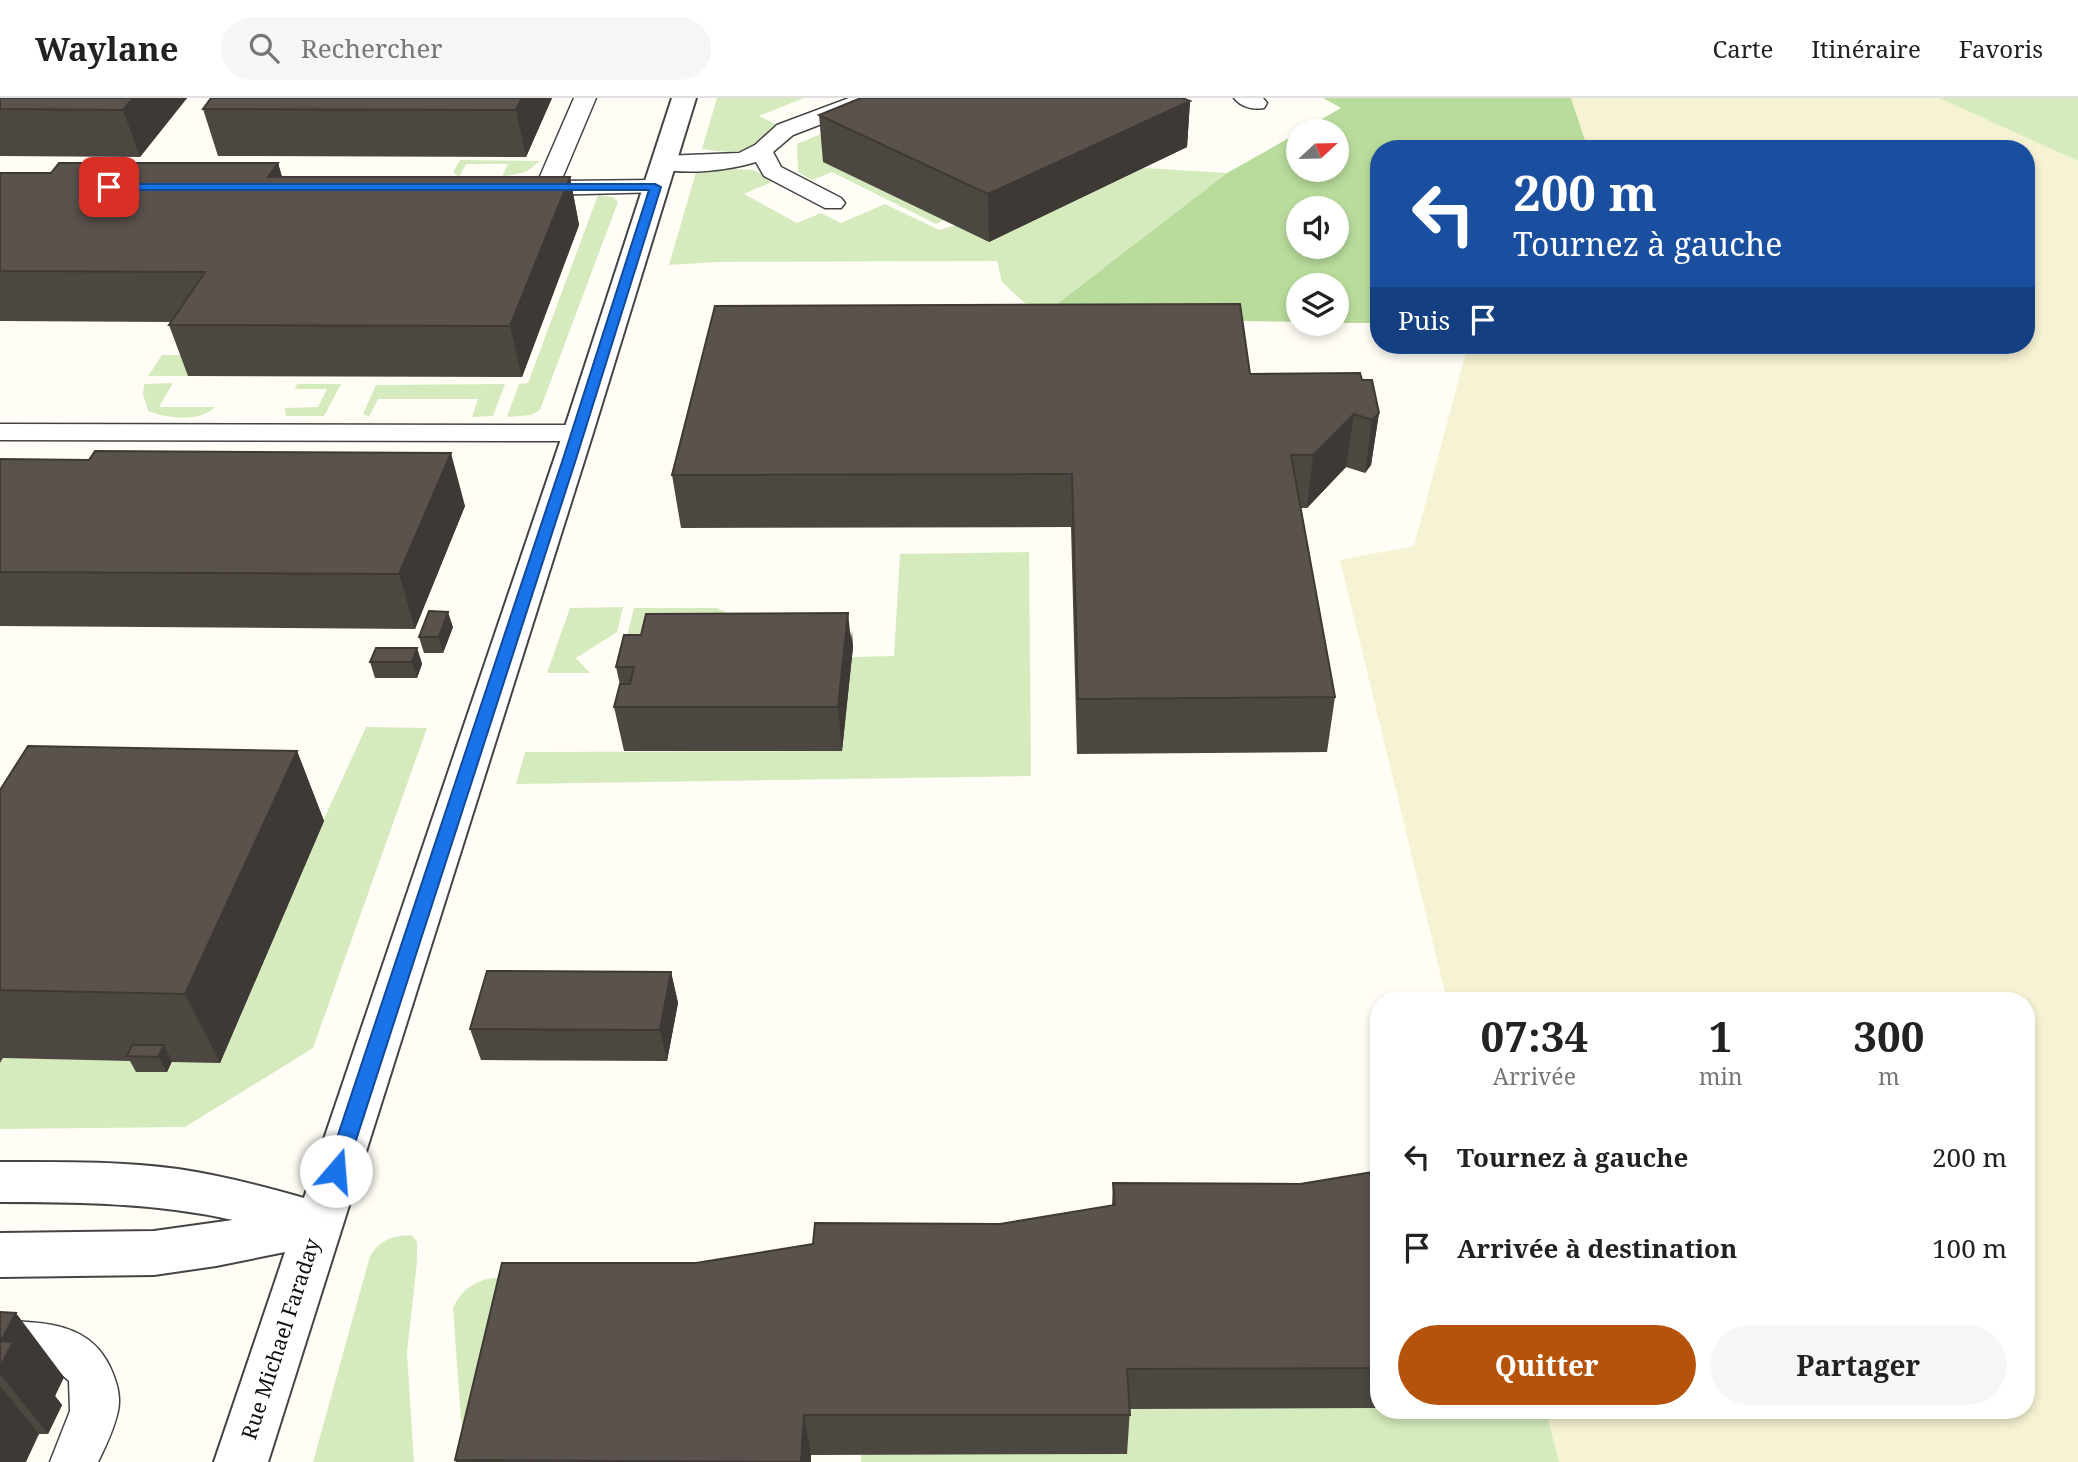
<!DOCTYPE html>
<html lang="fr">
<meta charset="utf-8">
<style>
:root{--surface:#fff;--page:#f6f6f6;--text:#222;--muted:#767676;--line:#e0e0e0;--accent:#b45309}
body{margin:0;font-family:"Noto Serif",serif;background:var(--page);color:var(--text);height:100vh;display:flex;flex-direction:column;font-size:26px;white-space:nowrap}
*{box-sizing:border-box;margin:0}
p{font-size:23px;color:var(--muted)}
.icon{flex:none;width:38px;height:38px;fill:none;stroke:currentColor;stroke-width:2;stroke-linecap:round;stroke-linejoin:round}
.map{position:relative;flex:1;overflow:hidden}
.side{position:absolute;left:1370px;top:894px;width:665px;height:427px;display:flex;flex-direction:column;background:var(--surface);border-radius:28px;box-shadow:0 4px 10px #0003}
.side>*{flex:none}
.top-card{position:absolute;left:1370px;top:42px;width:665px;height:214px;border-radius:28px;box-shadow:0 4px 10px #0003;background:#1a4fa0;color:#fff;overflow:hidden}
.needle{width:46px;rotate:68deg}
.fabs{position:absolute;left:1286px;top:21px;display:grid;gap:14px}
.fabs a{display:grid;place-items:center;width:63px;height:63px;border-radius:50%;background:var(--surface);box-shadow:0 4px 10px #0003;font-size:35px}
.pin{position:absolute;display:grid;place-items:center;width:60px;height:60px;color:#fff;margin:-30px;border-radius:14px;box-shadow:0 4px 10px #0006}
.me{position:absolute;width:77px;margin:-38px;rotate:18deg;stroke-linejoin:round;filter:drop-shadow(0 0 5px #0008)}
.turn{display:flex;align-items:center;gap:24px;height:147px;padding:0 28px;font-size:32px}
.turn .icon{width:91px;height:91px;stroke-width:2.5}
.turn b{display:block;font-size:49px;line-height:60px}
.then{display:flex;align-items:center;height:66px;padding:0 28px;background:#0003;gap:14px;font-size:26px}
.eta{display:flex;justify-content:space-evenly;align-items:center;height:119px;text-align:center}
.eta b{font-size:42px;font-weight:700;line-height:49px}
.cta{display:flex;gap:14px;margin-top:auto;padding:14px 28px}
.cta a{flex:1;height:80px;border-radius:42px;background:var(--accent);color:#fff;font-size:28px;font-weight:700;line-height:80px;text-align:center}
.cta a+a{background:var(--page);color:var(--text)}
ul{padding:0;list-style:none}
li{display:flex;align-items:center;gap:21px;height:91px;padding:0 28px}
li div{flex:1}
li b{display:block;font-size:26px}
li em{font-style:normal}
header{display:flex;align-items:center;gap:42px;box-sizing:border-box;height:98px;padding:0 35px;background:var(--surface);border-bottom:2px solid var(--line)}
header strong{font-size:33px}
nav{display:flex;gap:38px;margin-inline-start:auto;font-size:24px}
.search{width:490px;height:63px;background:var(--page);display:flex;align-items:center;gap:18px;box-sizing:border-box;padding:0 24px;border-radius:38px;color:var(--muted);font-size:26px}
.map>svg:first-child{display:block}
.farmland{fill:#f6f3d4}
.green{fill:#d5ebbd}
.forest{fill:#b9dc9c;fill-rule:evenodd}
.lines{fill:none;stroke-linecap:round;stroke-linejoin:round}
.lane-casing{stroke:#444;stroke-width:3}
.street-casing{stroke:#444;stroke-width:4}
.lane{fill:#fff;fill-rule:evenodd}
.street{fill:#fff;fill-rule:evenodd}
.wall{fill:#4d4742}
.shaded-wall{fill:#3f3936}
.building{fill:#5a524d;stroke:#3f3936;stroke-width:2}
.route{fill:#1a73e8;stroke:#114b97;stroke-width:2}
.labels{text-anchor:middle;stroke-width:7;stroke-linejoin:round;paint-order:stroke}
.street-label{font-size:21px;fill:#111;stroke:#fff}
</style>
<header>
<strong>Waylane</strong>
<div class="search"><svg class="icon" aria-label="search" viewBox="0 0 24 24"><circle cx="10" cy="10" r="6"/><path d="M15 15l6 6"/></svg>Rechercher</div>
<nav><a>Carte</a><a>Itinéraire</a><a>Favoris</a></nav>
</header>
<div class="map">
<svg width="2078" height="1364" viewBox="0 0 2078 1364">
<rect width="100%" height="100%" fill="#fffdf5"/>
<!-- farmland -->
<path class="farmland" d="M 1571,0 L 1939,0 L 2078,63 L 2078,1364 L 1559,1364 L 1546,1313 L 2026,1312 L 2026,903 L 1447,903 L 1340,462 L 1414,448 L 1468,247 L 2026,247 L 2026,51 L 1588,51 Z"/>
<!-- green -->
<path class="green" d="M 717,0 L 804,0 L 759,18 L 778,27 C 764,35 762,42 752,48 C 739,57 717,53 702,51 Z
M 1939,0 L 2078,0 L 2078,63 Z
M 840,28 L 944,122 L 936,126 L 832,74 L 812,82 L 798,74 L 797,46 Z
M 460,62 L 540,63 L 526,74 L 502,79 L 508,66 L 466,66 L 459,79 L 453,74 Z
M 718,70 L 754,72 L 774,83 L 744,96 L 797,125 L 821,115 L 841,125 L 885,106 L 939,132 L 1145,70 L 1227,75 L 1040,219 L 1002,184 L 997,163 L 717,164 L 669,167 L 696,74 Z
M 598,97 L 613,99 L 618,104 L 540,312 L 531,317 L 507,319 L 519,286 L 528,285 Z
M 162,257 L 201,257 L 188,278 L 148,278 Z
M 173,285 L 159,309 L 215,309 C 199,325 167,320 148,313 L 143,296 L 144,286 Z
M 297,286 L 341,286 L 324,318 L 286,318 L 285,310 L 318,309 L 327,291 L 295,291 Z
M 505,286 L 493,318 L 472,319 L 478,301 L 378,301 L 369,319 L 363,316 L 376,287 Z
M 1029,454 L 1031,678 L 516,686 L 525,654 L 842,653 L 852,559 L 894,558 L 900,456 Z
M 623,509 L 617,534 L 576,560 L 590,575 L 547,575 L 570,510 Z
M 634,510 L 717,510 L 737,520 L 755,536 L 627,538 Z
M 366,629 L 427,630 L 313,950 L 185,1029 L 0,1031 L 0,965 L 3,960 L 141,963 L 137,974 L 167,974 L 323,723 Z
M 412,1137 L 417,1144 L 417,1163 L 407,1255 L 414,1364 L 313,1364 L 370,1158 C 381,1141 392,1138 412,1137 Z
M 505,1179 L 464,1364 L 453,1210 C 464,1187 480,1180 505,1179 Z
M 1379,1310 L 1379,1312 L 1546,1313 L 1559,1364 L 861,1364 L 861,1357 L 1125,1311 Z"/>
<!-- forest -->
<path class="forest" d="M 1323,0 L 1571,0 L 1588,51 L 1379,51 L 1379,225 L 1337,225 L 1337,187 L 1298,187 L 1298,224 L 1040,219 L 1227,75 L 1298,35 L 1298,72 L 1337,72 L 1337,33 L 1301,33 L 1341,10 ZM 1298,110 L 1337,110 L 1337,149 L 1298,149 Z"/>
<g class="lines">
<!-- lane casing -->
<g class="lane-casing">
<path id="lane" d="M 574,0 L 596,0 L 561,83 L 655,82 L 663,84 L 667,89 L 663,94 L 546,97 L 518,95 L 514,90 L 518,85 L 538,83 Z
M 849,0 L 879,0 L 876,5 L 793,37 L 773,54 L 781,69 L 841,100 L 845,105 L 841,110 L 825,110 L 764,78 L 756,64 C 726,73 685,77 655,70 L 652,65 L 655,60 L 663,58 L 739,55 L 755,47 L 777,27 Z
M 1234,0 L 1263,0 L 1267,5 L 1264,10 C 1253,12 1241,9 1234,0 Z
M 0,326 L 578,327 L 588,329 L 592,335 L 588,341 L 578,343 L 0,342 Z
M 0,1223 C 45,1224 91,1225 111,1271 C 117,1285 121,1298 118,1313 C 114,1331 106,1348 98,1364 L 50,1364 L 70,1313 L 69,1283 L 53,1269 L 0,1265 Z"/>
</g>
<!-- street casing -->
<g class="street-casing">
<path id="street" d="M 672,0 L 696,0 L 593,335 L 268,1364 L 214,1364 L 285,1154 L 216,1168 L 154,1177 L 0,1179 L 0,1135 L 154,1133 L 233,1122 C 156,1105 79,1104 0,1104 L 0,1064 C 59,1064 119,1063 178,1071 C 220,1077 262,1088 304,1100 L 563,335 Z"/>
</g>
<!-- lane -->
<use href="#lane" class="lane"/>
<!-- street -->
<use href="#street" class="street"/>
</g>
<!-- wall -->
<path class="wall" d="M 0,0 L 187,0 L 140,59 L 0,58 Z
M 211,0 L 552,0 L 526,59 L 218,58 L 203,11 Z
M 1190,3 L 1187,49 L 989,144 L 823,64 L 819,17 Z
M 278,65 L 282,79 L 570,79 L 579,127 L 522,279 L 188,278 L 169,227 L 171,224 L 0,223 L 0,75 L 51,75 Z
M 1250,276 L 1362,282 L 1379,315 L 1371,367 L 1365,375 L 1346,369 L 1307,410 L 1301,410 L 1335,599 L 1327,654 L 1077,656 L 1071,429 L 681,430 L 672,377 Z
M 0,361 L 89,362 L 465,408 L 415,531 L 0,528 Z
M 453,529 L 443,555 L 424,555 L 419,539 Z
M 850,533 L 853,549 L 842,653 L 624,653 L 614,609 L 620,587 L 616,569 Z
M 417,550 L 422,566 L 417,580 L 375,580 L 370,564 Z
M 297,653 L 324,723 L 220,965 L 172,964 L 167,974 L 136,974 L 130,963 L 3,960 L 0,965 L 0,692 Z
M 671,874 L 678,905 L 667,963 L 481,962 L 470,931 Z
M 1379,1073 L 1379,1310 L 1130,1311 L 1127,1356 L 811,1357 L 811,1364 L 456,1364 L 455,1362 L 696,1165 L 1000,1126 L 1112,1107 L 1113,1085 L 1300,1086 Z
M 0,1214 L 64,1279 L 55,1298 L 62,1307 L 48,1336 L 39,1336 L 0,1364 Z"/>
<!-- shaded-wall -->
<path class="shaded-wall" d="M 133,0 L 187,0 L 140,59 L 123,12 Z
M 522,0 L 552,0 L 526,59 L 516,12 Z
M 1190,3 L 1187,49 L 989,144 L 988,96 Z
M 278,65 L 292,114 L 268,79 Z
M 570,79 L 579,127 L 522,279 L 510,228 Z
M 1379,315 L 1371,367 L 1365,375 L 1372,322 Z
M 1354,316 L 1346,369 L 1307,410 L 1313,357 Z
M 451,355 L 465,408 L 415,531 L 399,476 Z
M 448,514 L 453,529 L 443,555 L 439,539 Z
M 848,515 L 851,543 L 852,533 L 853,549 L 842,653 L 838,609 Z
M 417,550 L 422,566 L 417,580 L 412,564 Z
M 297,653 L 324,723 L 220,965 L 185,896 Z
M 671,874 L 678,905 L 667,963 L 660,932 Z
M 164,947 L 172,963 L 167,974 L 158,959 Z
M 16,1215 L 64,1279 L 55,1298 L 62,1307 L 48,1336 L 0,1276 L 1,1243 Z
M 0,1288 L 39,1336 L 26,1364 L 0,1364 Z
M 804,1317 L 811,1357 L 811,1364 L 801,1364 Z"/>
<!-- building -->
<path class="building" d="M 0,0 L 133,0 L 123,12 L 0,11 Z
M 211,0 L 522,0 L 516,12 L 203,11 Z
M 861,0 L 1182,0 L 1190,3 L 988,96 L 819,17 Z
M 59,65 L 278,65 L 268,79 L 570,79 L 510,228 L 169,227 L 205,174 L 0,173 L 0,75 L 51,75 Z
M 1240,206 L 1250,276 L 1360,275 L 1362,282 L 1372,282 L 1379,315 L 1372,322 L 1354,316 L 1313,357 L 1291,357 L 1335,599 L 1078,601 L 1072,376 L 672,377 L 715,208 Z
M 95,353 L 451,355 L 399,476 L 0,474 L 0,361 L 89,362 Z
M 429,513 L 448,514 L 439,539 L 419,539 Z
M 848,515 L 838,609 L 614,609 L 620,586 L 630,586 L 634,569 L 616,569 L 624,537 L 641,537 L 646,516 Z
M 376,550 L 417,550 L 412,564 L 370,564 Z
M 28,648 L 297,653 L 185,896 L 0,892 L 0,692 Z
M 487,873 L 671,874 L 660,932 L 470,931 Z
M 132,947 L 164,947 L 158,959 L 127,958 Z
M 1379,1073 L 1379,1270 L 1127,1271 L 1130,1317 L 804,1317 L 801,1364 L 455,1362 L 502,1165 L 696,1165 L 813,1146 L 815,1125 L 1000,1126 L 1115,1107 L 1113,1085 L 1300,1086 Z
M 0,1214 L 16,1215 L 1,1243 L 13,1244 L 0,1269 Z"/>
<!-- route -->
<path class="route" d="M 655,86 L 661,89 L 576,361 L 346,1073 L 343,1079 L 336,1081 L 329,1079 L 326,1073 L 563,361 L 649,92 L 109,92 L 104,89 L 109,86 Z"/>
<g class="labels">
<!-- street labels -->
<g class="street-label">
<text transform="translate(281 1241) rotate(-72)" y="7">Rue Michael Faraday</text>
</g>
</g>
</svg>
<div class="fabs">
<a><svg class="needle" viewBox="-14 -14 28 28"><path d="M0-13l5 13h-10z" fill="#e53935"/><path d="M0 13l5-13h-10z" fill="#767676"/></svg></a>
<a><svg class="icon" aria-label="sound" viewBox="0 0 24 24"><path d="M4 9h4l5-4v14l-5-4H4zM17 9q2 3 0 6"/></svg></a>
<a><svg class="icon" aria-label="layers" viewBox="0 0 24 24"><path d="M12 4l9 5-9 5-9-5zM3 14l9 5 9-5"/></svg></a>
</div>
<div class="pin" style="left:109px;top:89px;background:#d93025"><svg class="icon" aria-label="arrive" viewBox="0 0 24 24"><path d="M6 21V4h12l-3 4 3 4H6"/></svg></div>
<svg class="me" style="left:336px;top:1073px" viewBox="-20 -20 40 40"><circle r="19" fill="#fff"/><path d="M0-13L10 11 0 6-10 11z" fill="#1a73e8"/></svg>
<div class="top-card">
<div class="turn"><svg class="icon" aria-label="left" viewBox="0 0 24 24"><path d="M17 20v-9H6M10 6l-5 5 5 5"/></svg><div><b>200 m</b>Tournez à gauche</div></div>
<div class="then">Puis<svg class="icon" aria-label="arrive" viewBox="0 0 24 24"><path d="M6 21V4h12l-3 4 3 4H6"/></svg></div>
</div>
<section class="side">
<div class="eta">
<div><b>07:34</b><p>Arrivée</p></div>
<div><b>1</b><p>min</p></div>
<div><b>300</b><p>m</p></div>
</div>
<ul>
<li><svg class="icon" aria-label="left" viewBox="0 0 24 24"><path d="M17 20v-9H6M10 6l-5 5 5 5"/></svg><div><b>Tournez à gauche</b></div><em>200 m</em></li>
<li><svg class="icon" aria-label="arrive" viewBox="0 0 24 24"><path d="M6 21V4h12l-3 4 3 4H6"/></svg><div><b>Arrivée à destination</b></div><em>100 m</em></li>
</ul>
<div class="cta"><a>Quitter</a><a>Partager</a></div>
</section>
</div>
